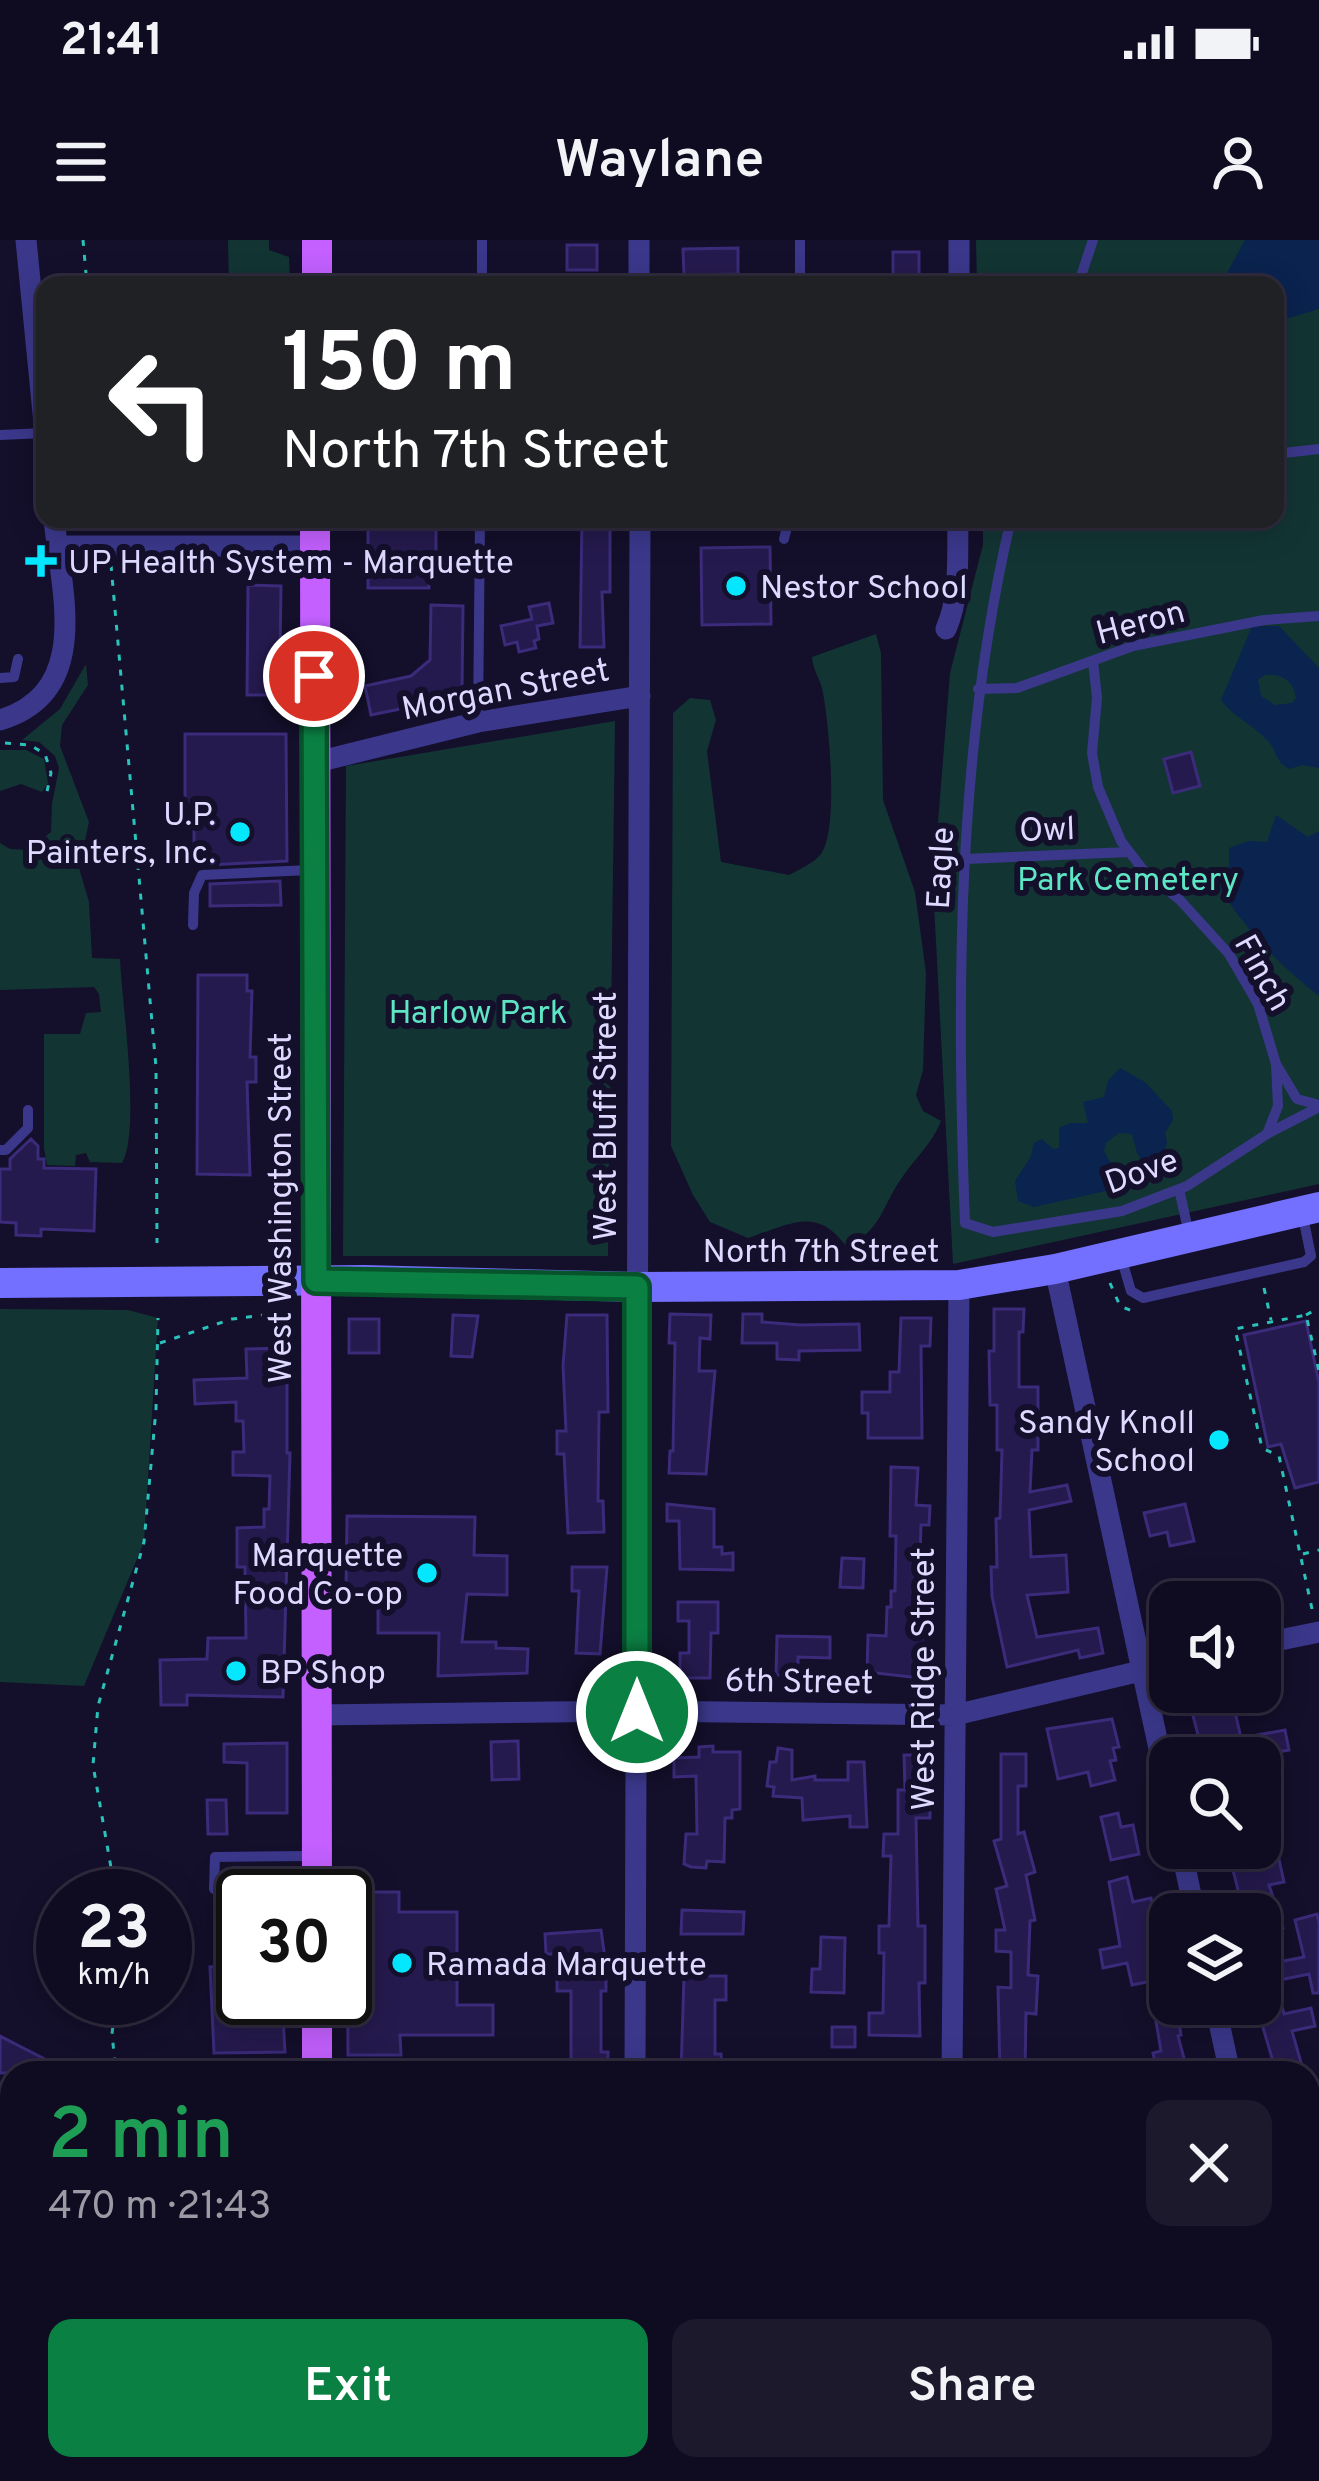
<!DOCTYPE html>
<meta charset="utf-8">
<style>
:root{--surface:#0f0b20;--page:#1d192d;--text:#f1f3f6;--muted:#9b9ba5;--line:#2f2b3e;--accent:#0b8043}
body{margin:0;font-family:Overpass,sans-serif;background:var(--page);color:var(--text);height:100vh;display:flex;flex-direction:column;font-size:45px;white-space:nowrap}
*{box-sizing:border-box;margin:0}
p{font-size:39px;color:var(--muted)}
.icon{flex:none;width:66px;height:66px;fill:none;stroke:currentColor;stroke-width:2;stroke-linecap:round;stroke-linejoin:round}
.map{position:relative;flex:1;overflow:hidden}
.sheet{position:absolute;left:0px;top:1821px;width:1320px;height:420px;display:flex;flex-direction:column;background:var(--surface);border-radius:36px 36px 0 0;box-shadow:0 6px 30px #0003,0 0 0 3px var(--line)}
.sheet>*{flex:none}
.guide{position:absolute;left:36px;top:36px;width:1248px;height:252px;border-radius:24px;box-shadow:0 6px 30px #0003,0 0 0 3px var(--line);background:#202124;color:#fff;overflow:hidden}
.fabs{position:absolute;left:1149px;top:1341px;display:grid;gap:24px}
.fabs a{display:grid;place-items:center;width:132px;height:132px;border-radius:24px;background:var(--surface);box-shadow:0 6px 30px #0003,0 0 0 3px var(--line);font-size:60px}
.speed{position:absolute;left:36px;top:1629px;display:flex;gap:24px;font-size:60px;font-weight:700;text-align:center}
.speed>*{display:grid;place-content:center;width:156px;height:156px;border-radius:50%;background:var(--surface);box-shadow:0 6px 30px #0003,0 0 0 3px var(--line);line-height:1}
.speed small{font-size:30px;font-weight:400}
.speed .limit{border:6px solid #111;border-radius:18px;background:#fff;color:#111}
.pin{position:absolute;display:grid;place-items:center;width:102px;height:102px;color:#fff;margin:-51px;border:6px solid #fff;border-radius:50%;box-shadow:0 3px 12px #0007}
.me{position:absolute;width:132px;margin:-66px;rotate:0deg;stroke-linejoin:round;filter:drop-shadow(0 0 9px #0008)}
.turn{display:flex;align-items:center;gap:42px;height:252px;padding:0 48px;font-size:54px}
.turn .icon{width:156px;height:156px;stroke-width:2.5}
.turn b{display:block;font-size:84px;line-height:102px}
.round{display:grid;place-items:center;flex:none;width:126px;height:126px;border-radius:24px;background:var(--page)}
.summary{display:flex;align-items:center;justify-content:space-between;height:204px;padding:0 48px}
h1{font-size:72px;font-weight:600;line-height:90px;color:#1e9e55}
.cta{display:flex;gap:24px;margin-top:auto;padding:24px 48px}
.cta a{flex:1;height:138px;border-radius:24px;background:var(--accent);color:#fff;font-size:48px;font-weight:600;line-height:138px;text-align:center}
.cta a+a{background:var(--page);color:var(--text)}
.status{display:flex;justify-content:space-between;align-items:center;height:84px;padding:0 60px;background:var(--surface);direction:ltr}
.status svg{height:33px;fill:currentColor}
header{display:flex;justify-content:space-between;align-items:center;height:156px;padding:0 48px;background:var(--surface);font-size:54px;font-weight:600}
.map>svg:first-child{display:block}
.green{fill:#123534}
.water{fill:#0a234f;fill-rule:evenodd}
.building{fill:#251a4d;stroke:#3b2b7a;stroke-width:3}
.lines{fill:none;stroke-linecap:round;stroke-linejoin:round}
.path{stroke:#2ac2b9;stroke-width:3;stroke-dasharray:6 9;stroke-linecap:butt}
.lane{stroke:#3b388c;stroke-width:10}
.street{stroke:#3b388c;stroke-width:21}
.secondary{stroke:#7370ff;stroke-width:30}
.primary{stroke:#c360ff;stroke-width:30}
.route-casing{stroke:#07532c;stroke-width:30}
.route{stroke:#0b8043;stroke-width:21}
.poi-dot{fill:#05e6ff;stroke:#140f2b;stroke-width:4.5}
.labels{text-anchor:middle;stroke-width:12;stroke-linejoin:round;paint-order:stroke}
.poi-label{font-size:33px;fill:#ddd9ff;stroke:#140f2b;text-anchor:start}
.street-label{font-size:33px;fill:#ddd9ff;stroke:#140f2b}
.park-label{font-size:33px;fill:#5ee6c4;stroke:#140f2b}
</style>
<div class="status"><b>21:41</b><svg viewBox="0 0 49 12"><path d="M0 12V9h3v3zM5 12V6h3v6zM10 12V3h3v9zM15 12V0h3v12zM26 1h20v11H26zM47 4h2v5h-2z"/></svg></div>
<header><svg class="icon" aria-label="menu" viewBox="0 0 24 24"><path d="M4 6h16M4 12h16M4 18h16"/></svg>Waylane<svg class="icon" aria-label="person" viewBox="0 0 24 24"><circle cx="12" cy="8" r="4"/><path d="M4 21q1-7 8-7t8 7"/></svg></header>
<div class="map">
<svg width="1319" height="2241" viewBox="0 0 1319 2241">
<rect width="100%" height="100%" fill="#140f2b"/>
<!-- green -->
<path class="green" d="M 228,0 L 269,0 L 269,10 L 289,17 L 290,45 L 229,45 Z
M 976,0 L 1319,0 L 1319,944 L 953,1024 L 933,645 L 950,433 L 983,305 L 983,279 L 1275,279 L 1275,45 L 977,45 Z
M 876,394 L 881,413 L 883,560 L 915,652 L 926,733 L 923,830 L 916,855 L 923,871 L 941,881 C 932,904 915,918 901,939 C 882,966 881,992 846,1006 C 816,965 789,985 748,998 L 710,982 L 693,955 L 671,906 L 673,473 L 690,458 L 710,460 L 716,480 L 707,511 L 721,622 L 789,635 C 798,630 814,623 821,614 C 839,589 829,485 823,453 C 821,440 813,431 812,417 Z
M 86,424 L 88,445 L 62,485 L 60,506 L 89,582 L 79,628 L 89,662 L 92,718 L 120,719 C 122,764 141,889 122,923 L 90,922 L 86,913 L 76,915 L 75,926 L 47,925 L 44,908 L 44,794 L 80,794 L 86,773 L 101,772 L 99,754 L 94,747 L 0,750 L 0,603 L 10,609 L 29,610 L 51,592 L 52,564 L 59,528 L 55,516 L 39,502 L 22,500 L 60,469 Z
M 615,481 L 608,1016 L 343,1016 L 346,526 Z
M 0,510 L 26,510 L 44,519 L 48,543 L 42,552 L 21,544 L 0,551 Z
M 0,1069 L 128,1070 L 158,1078 L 144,1302 L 84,1446 L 0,1442 Z"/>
<!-- water -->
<path class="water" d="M 1245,0 L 1319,0 L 1319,69 L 1275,82 L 1275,45 L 1228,45 L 1228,31 Z
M 1252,386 L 1279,386 L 1319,428 L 1319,528 L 1302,525 L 1290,529 C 1274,522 1278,510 1266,499 C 1252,484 1233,477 1221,460 ZM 1265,435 C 1282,433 1294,441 1296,458 L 1292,463 L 1275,465 L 1261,456 L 1258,440 Z
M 1276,575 L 1308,597 L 1319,591 L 1319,756 C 1278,724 1248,692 1220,649 L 1229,625 L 1229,608 L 1249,601 L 1267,602 Z
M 1120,828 L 1145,842 L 1172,871 L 1173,880 L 1165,893 L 1167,902 L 1162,921 L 1155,931 L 1147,929 L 1137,913 L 1132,894 L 1119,893 L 1106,903 L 1104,911 L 1110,922 L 1132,927 L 1139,936 L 1137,944 L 1034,967 L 1018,961 L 1015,941 L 1031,916 L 1034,903 L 1042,899 L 1053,909 L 1059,908 L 1059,888 L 1070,883 L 1088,883 L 1083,862 L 1104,857 L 1108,841 Z"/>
<!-- building -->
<path class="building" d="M 567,5 L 597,5 L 597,30 L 567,30 Z
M 738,8 L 738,34 L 684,35 L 683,9 Z
M 893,12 L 919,12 L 919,44 L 893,44 Z
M 368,279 L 436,279 L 436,312 L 428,320 L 429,348 L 368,348 Z
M 582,279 L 610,279 L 610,352 L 602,352 L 604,407 L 580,407 Z
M 770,307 L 771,384 L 702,385 L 701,308 Z
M 248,345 L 281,346 L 280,411 L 287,411 L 287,455 L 247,455 Z
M 549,363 L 553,383 L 537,386 L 539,399 L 534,401 L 536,408 L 519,412 L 517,402 L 505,405 L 501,386 L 532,379 L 529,367 Z
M 431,365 L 463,366 L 462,451 L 454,458 L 371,475 L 365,446 L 411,436 L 430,420 Z
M 185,494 L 286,494 L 287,621 L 210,625 L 210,611 L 194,611 L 194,562 L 185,562 Z
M 1191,512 L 1200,546 L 1173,553 L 1164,519 Z
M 280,641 L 281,665 L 210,666 L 210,644 Z
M 198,735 L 247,735 L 247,751 L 252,751 L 250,817 L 256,817 L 256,842 L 247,842 L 250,935 L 197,934 Z
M 31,899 L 38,906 L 38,919 L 44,919 L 44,928 L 96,929 L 94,991 L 41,989 L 41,996 L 16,995 L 16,983 L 0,982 L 0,929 L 10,929 L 10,919 Z
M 994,1069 L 1024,1069 L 1023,1092 L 1019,1092 L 1019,1147 L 1038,1147 L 1038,1210 L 1032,1210 L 1030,1252 L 1067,1245 L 1071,1261 L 1029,1270 L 1031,1317 L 1066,1315 L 1068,1352 L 1027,1355 L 1037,1397 L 1098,1388 L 1103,1413 L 1080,1418 L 1078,1410 L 1007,1427 L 992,1356 L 991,1327 L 997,1327 L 996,1279 L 1000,1278 L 1002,1210 L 997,1210 L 997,1165 L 990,1165 L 989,1111 L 994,1111 Z
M 670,1074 L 711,1075 L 710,1099 L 700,1098 L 699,1131 L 715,1131 L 706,1234 L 669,1233 L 670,1211 L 673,1211 L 675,1103 L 669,1103 Z
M 743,1074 L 762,1074 L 762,1082 L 800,1085 L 859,1084 L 860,1110 L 799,1111 L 799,1120 L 777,1119 L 777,1103 L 742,1103 Z
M 453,1075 L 478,1076 L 472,1117 L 451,1116 Z
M 567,1075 L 607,1075 L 608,1172 L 599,1172 L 598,1261 L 603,1261 L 604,1292 L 568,1293 L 564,1214 L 557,1214 L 557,1191 L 566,1191 L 563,1126 Z
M 901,1078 L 931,1078 L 930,1106 L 921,1106 L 922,1198 L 868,1198 L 868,1173 L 862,1173 L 862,1152 L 890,1152 L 890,1132 L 899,1132 Z
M 349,1079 L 379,1079 L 379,1113 L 349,1113 Z
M 1306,1081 L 1319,1143 L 1319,1242 L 1295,1248 L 1281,1204 L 1268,1207 L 1244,1095 Z
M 287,1108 L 287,1213 L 290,1213 L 283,1457 L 187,1455 L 187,1465 L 161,1465 L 160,1420 L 207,1419 L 208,1398 L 246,1398 L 245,1327 L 237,1327 L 237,1288 L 264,1287 L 264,1269 L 269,1269 L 270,1236 L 233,1235 L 233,1212 L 244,1212 L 243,1181 L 236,1181 L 236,1162 L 195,1164 L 194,1140 L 247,1138 L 246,1109 Z
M 891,1227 L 918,1228 L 916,1265 L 930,1266 L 929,1285 L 921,1285 L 920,1315 L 927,1315 L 929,1439 L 867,1432 L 868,1395 L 886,1396 L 887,1367 L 891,1367 L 891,1351 L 895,1351 L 896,1296 L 890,1296 Z
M 667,1264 L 714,1269 L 714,1307 L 722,1307 L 722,1314 L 733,1313 L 733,1330 L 680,1329 L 679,1281 L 667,1281 Z
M 1185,1264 L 1194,1301 L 1170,1306 L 1167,1292 L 1150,1296 L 1144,1273 Z
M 347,1276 L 475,1277 L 474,1315 L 507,1316 L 507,1355 L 467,1354 L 462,1402 L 496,1402 L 496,1408 L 528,1409 L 527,1433 L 438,1436 L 439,1393 L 378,1393 L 378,1351 L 346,1351 Z
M 842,1318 L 864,1319 L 863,1348 L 840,1347 Z
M 572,1327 L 607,1327 L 600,1414 L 576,1413 L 579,1351 L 572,1351 Z
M 678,1362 L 718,1362 L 718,1393 L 711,1393 L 710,1438 L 680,1438 L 680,1413 L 689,1413 L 689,1381 L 678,1381 Z
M 777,1396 L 830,1397 L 830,1418 L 798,1417 L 798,1435 L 776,1435 Z
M 1231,1454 L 1241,1498 L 1285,1490 L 1289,1510 L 1245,1518 L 1204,1518 L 1190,1464 Z
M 1112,1479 L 1119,1507 L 1113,1508 L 1116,1520 L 1110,1521 L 1115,1540 L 1091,1546 L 1088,1532 L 1058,1539 L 1047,1489 Z
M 518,1501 L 519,1539 L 492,1540 L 491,1502 Z
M 287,1503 L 287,1573 L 247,1573 L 247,1523 L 224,1522 L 224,1504 Z
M 713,1506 L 713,1512 L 740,1512 L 740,1569 L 732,1570 L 732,1578 L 725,1578 L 724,1622 L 707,1621 L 706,1628 L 691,1627 L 684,1624 L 686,1594 L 697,1594 L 696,1536 L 674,1537 L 674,1518 L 699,1517 L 699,1507 Z
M 778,1508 L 792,1510 L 792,1540 L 815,1536 L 815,1540 L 848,1540 L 848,1522 L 864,1522 L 867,1587 L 850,1587 L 850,1576 L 803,1580 L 802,1558 L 773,1556 L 774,1547 L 767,1546 L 770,1522 L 776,1522 Z
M 1001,1514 L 1026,1514 L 1026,1546 L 1018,1546 L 1018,1594 L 1024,1592 L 1035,1632 L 1026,1635 L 1035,1680 L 1030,1681 L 1028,1735 L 1038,1736 L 1036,1774 L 1026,1773 L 1025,1833 L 1000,1833 L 998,1747 L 1011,1748 L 1011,1712 L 996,1711 L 996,1690 L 1005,1690 L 996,1649 L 1007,1646 L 994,1601 L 1001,1599 Z
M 904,1515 L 926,1515 L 927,1557 L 930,1557 L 930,1578 L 916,1578 L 918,1686 L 925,1686 L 925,1743 L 919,1743 L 920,1796 L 869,1795 L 869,1773 L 883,1773 L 884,1713 L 879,1713 L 879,1686 L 889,1686 L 891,1616 L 883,1616 L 884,1594 L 898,1594 L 898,1550 L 905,1550 Z
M 207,1560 L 226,1560 L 227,1594 L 208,1594 Z
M 1118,1573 L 1121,1587 L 1133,1585 L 1139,1614 L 1111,1620 L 1101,1577 Z
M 1249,1610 L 1252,1621 L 1278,1615 L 1284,1642 L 1269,1645 L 1283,1688 L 1264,1693 L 1273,1723 L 1304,1717 L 1295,1680 L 1317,1674 L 1319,1683 L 1319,1753 L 1313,1753 L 1309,1734 L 1275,1741 L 1284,1774 L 1311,1768 L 1315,1786 L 1292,1791 L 1304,1833 L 1271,1833 L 1268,1820 L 1272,1818 L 1256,1764 L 1260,1764 L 1260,1674 L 1244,1674 L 1229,1614 Z
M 1127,1637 L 1133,1662 L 1151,1658 L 1167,1738 L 1132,1745 L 1127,1723 L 1103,1728 L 1100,1710 L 1120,1706 L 1109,1642 Z
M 357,1652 L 399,1652 L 399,1672 L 457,1672 L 457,1765 L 493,1765 L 493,1795 L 400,1795 L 401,1815 L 348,1815 L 347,1682 L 357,1682 Z
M 682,1670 L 744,1672 L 743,1694 L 681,1694 Z
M 243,1676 L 243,1758 L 282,1758 L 285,1812 L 214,1813 L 210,1727 L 226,1726 L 225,1677 Z
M 601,1690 L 606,1725 L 606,1751 L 601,1751 L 601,1812 L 608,1812 L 608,1833 L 571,1833 L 571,1751 L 557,1751 L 557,1714 L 546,1714 L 545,1694 Z
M 821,1697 L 845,1698 L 844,1753 L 811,1752 L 812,1729 L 820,1729 Z
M 684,1736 L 726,1736 L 726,1760 L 715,1760 L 715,1814 L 721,1814 L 722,1833 L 681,1833 Z
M 1153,1764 L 1176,1764 L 1181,1795 L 1178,1796 L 1188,1833 L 1158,1833 L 1153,1813 L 1161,1811 Z
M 832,1787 L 855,1787 L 855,1807 L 832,1807 Z
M 0,1796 L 72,1833 L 0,1833 Z"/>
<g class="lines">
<!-- path -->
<path class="path" d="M 83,0 L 87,45
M 111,325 L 156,827 L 157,1003
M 5,503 L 30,505 L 45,514 L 51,533 L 46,556
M 1110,1043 L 1120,1066 L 1137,1073
M 1264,1048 L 1271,1080
M 1306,1075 L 1319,1068
M 160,1103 L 232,1079 L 290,1072
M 1303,1314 L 1319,1310
M 1312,1369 L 1279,1216 L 1262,1208 L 1235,1089 L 1306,1075 L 1319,1131
M 116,1656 L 93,1525 L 98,1466 L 144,1302 L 156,1169 L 158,1078
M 116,1758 L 112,1794 L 116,1833
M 127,2241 L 127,2229"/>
<!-- lane -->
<path class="lane" d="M 482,45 L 482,0
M 800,45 L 800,0
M 1078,45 L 1093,0
M 0,195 L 45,193
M 1275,214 L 1319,209
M 1011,279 C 957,509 956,748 965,983 L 993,992 L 1122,971 L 1187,946 L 1267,894 L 1319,867
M 784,299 L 789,279
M 1093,421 L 1097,458 L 1092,513 L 1098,547 L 1121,601 L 1144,631 L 1179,659 L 1229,714 L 1258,764 L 1276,824
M 0,438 L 14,437 L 18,419
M 978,449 L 1017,448 L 1133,406 L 1264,380 L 1319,376
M 478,482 L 480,279
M 966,619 L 1129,612
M 193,685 L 194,653 L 202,635 L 310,630
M 1267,894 L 1278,866 L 1276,824 L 1297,859 L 1319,865
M 0,910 L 6,910 L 28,888 L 28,870
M 1179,949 L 1189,994
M 1121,1017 L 1131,1051 L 1143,1058 L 1304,1022 L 1311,1016 L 1302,972
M 313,1616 L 215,1617 L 214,1649 L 316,1650"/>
<!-- street -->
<path class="street" d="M 26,0 L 45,193
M 639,0 L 639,45
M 959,45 L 959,0
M 57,306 L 314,306
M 946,389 C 961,354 957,317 958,279
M 0,480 C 93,452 61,351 54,279
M 313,523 L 478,482 L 640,456
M 1055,1029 L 1170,1559
M 1260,1404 L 1319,1392
M 316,1475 L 637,1471 L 955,1475 L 1170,1424
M 1181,1608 L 1195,1674
M 1215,1764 L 1230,1833
M 635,1833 L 640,279
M 952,1833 L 959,1045
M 0,1971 L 12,1971
M 1308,2138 L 1319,2136
M 1308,2193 L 1319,2241
M 951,2229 L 951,2241
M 633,2241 L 633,2229"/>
<!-- secondary -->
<path class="secondary" d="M 0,1043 L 363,1040 L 637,1047 L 959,1045 L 1055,1029 L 1319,967"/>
<!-- primary -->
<path class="primary" d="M 317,45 L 317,0
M 315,279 L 317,1656
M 317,1758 L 317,1833
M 315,2241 L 316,2229"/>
</g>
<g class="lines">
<!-- route casing -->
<g class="route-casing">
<path id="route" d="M 314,436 L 316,1041 L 637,1047 L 637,1472"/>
</g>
<!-- route -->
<use href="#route" class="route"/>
</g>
<!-- markers -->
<g class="poi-dot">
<path d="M35 303h12v12h12v12h-12v12h-12v-12h-12v-12h12z"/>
<circle cx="736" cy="346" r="12"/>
<circle cx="240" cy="592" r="12"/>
<circle cx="1219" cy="1200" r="12"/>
<circle cx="427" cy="1333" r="12"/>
<circle cx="236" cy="1431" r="12"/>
<circle cx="402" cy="1723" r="12"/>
</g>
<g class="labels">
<!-- poi labels -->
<g class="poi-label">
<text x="68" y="333">UP Health System - Marquette</text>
<text x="760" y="358">Nestor School</text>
<text x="216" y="585" text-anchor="end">U.P.<tspan x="216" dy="38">Painters, Inc.</tspan></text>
<text x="1195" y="1193" text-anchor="end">Sandy Knoll<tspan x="1195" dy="38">School</tspan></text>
<text x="403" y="1326" text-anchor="end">Marquette<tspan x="403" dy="38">Food Co-op</tspan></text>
<text x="260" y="1443">BP Shop</text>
<text x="426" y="1735">Ramada Marquette</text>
</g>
<!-- street labels -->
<g class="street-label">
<text transform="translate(1140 381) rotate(-15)" y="12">Heron</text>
<text transform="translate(505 448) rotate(-11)" y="12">Morgan Street</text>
<text transform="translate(1047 588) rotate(-2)" y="12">Owl</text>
<text transform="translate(939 628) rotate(-87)" y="12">Eagle</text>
<text transform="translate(1264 732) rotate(61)" y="12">Finch</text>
<text transform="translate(604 876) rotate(-90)" y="12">West Bluff Street</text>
<text transform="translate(1141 930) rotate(-20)" y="12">Dove</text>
<text transform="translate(279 968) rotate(-90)" y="12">West Washington Street</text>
<text x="821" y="1022">North 7th Street</text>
<text transform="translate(922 1439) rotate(-90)" y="12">West Ridge Street</text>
<text transform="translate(799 1440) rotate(1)" y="12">6th Street</text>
</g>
<!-- park labels -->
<g class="park-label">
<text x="1128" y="650">Park Cemetery</text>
<text x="478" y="783">Harlow Park</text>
</g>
</g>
</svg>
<div class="fabs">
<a><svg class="icon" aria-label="sound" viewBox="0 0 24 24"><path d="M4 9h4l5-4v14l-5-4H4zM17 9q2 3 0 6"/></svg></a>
<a><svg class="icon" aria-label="search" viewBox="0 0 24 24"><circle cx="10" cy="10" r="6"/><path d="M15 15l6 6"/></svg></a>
<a><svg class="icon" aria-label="layers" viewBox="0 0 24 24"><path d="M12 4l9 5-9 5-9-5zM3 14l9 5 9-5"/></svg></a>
</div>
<div class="speed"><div>23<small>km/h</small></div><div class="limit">30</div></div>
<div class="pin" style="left:314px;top:436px;background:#d93025"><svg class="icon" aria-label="arrive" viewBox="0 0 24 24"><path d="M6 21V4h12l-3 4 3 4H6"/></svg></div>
<svg class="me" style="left:637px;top:1472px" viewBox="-20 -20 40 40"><circle r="17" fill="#0b8043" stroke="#fff" stroke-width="3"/><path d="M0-11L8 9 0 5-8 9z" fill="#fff"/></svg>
<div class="guide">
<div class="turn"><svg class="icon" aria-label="left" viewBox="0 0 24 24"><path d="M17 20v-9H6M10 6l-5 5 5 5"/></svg><div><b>150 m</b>North 7th Street</div></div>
</div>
<section class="sheet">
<div class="summary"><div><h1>2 min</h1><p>470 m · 21:43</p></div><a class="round"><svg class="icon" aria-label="close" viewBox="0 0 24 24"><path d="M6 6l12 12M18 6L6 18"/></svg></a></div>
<div class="cta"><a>Exit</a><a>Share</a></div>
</section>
</div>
